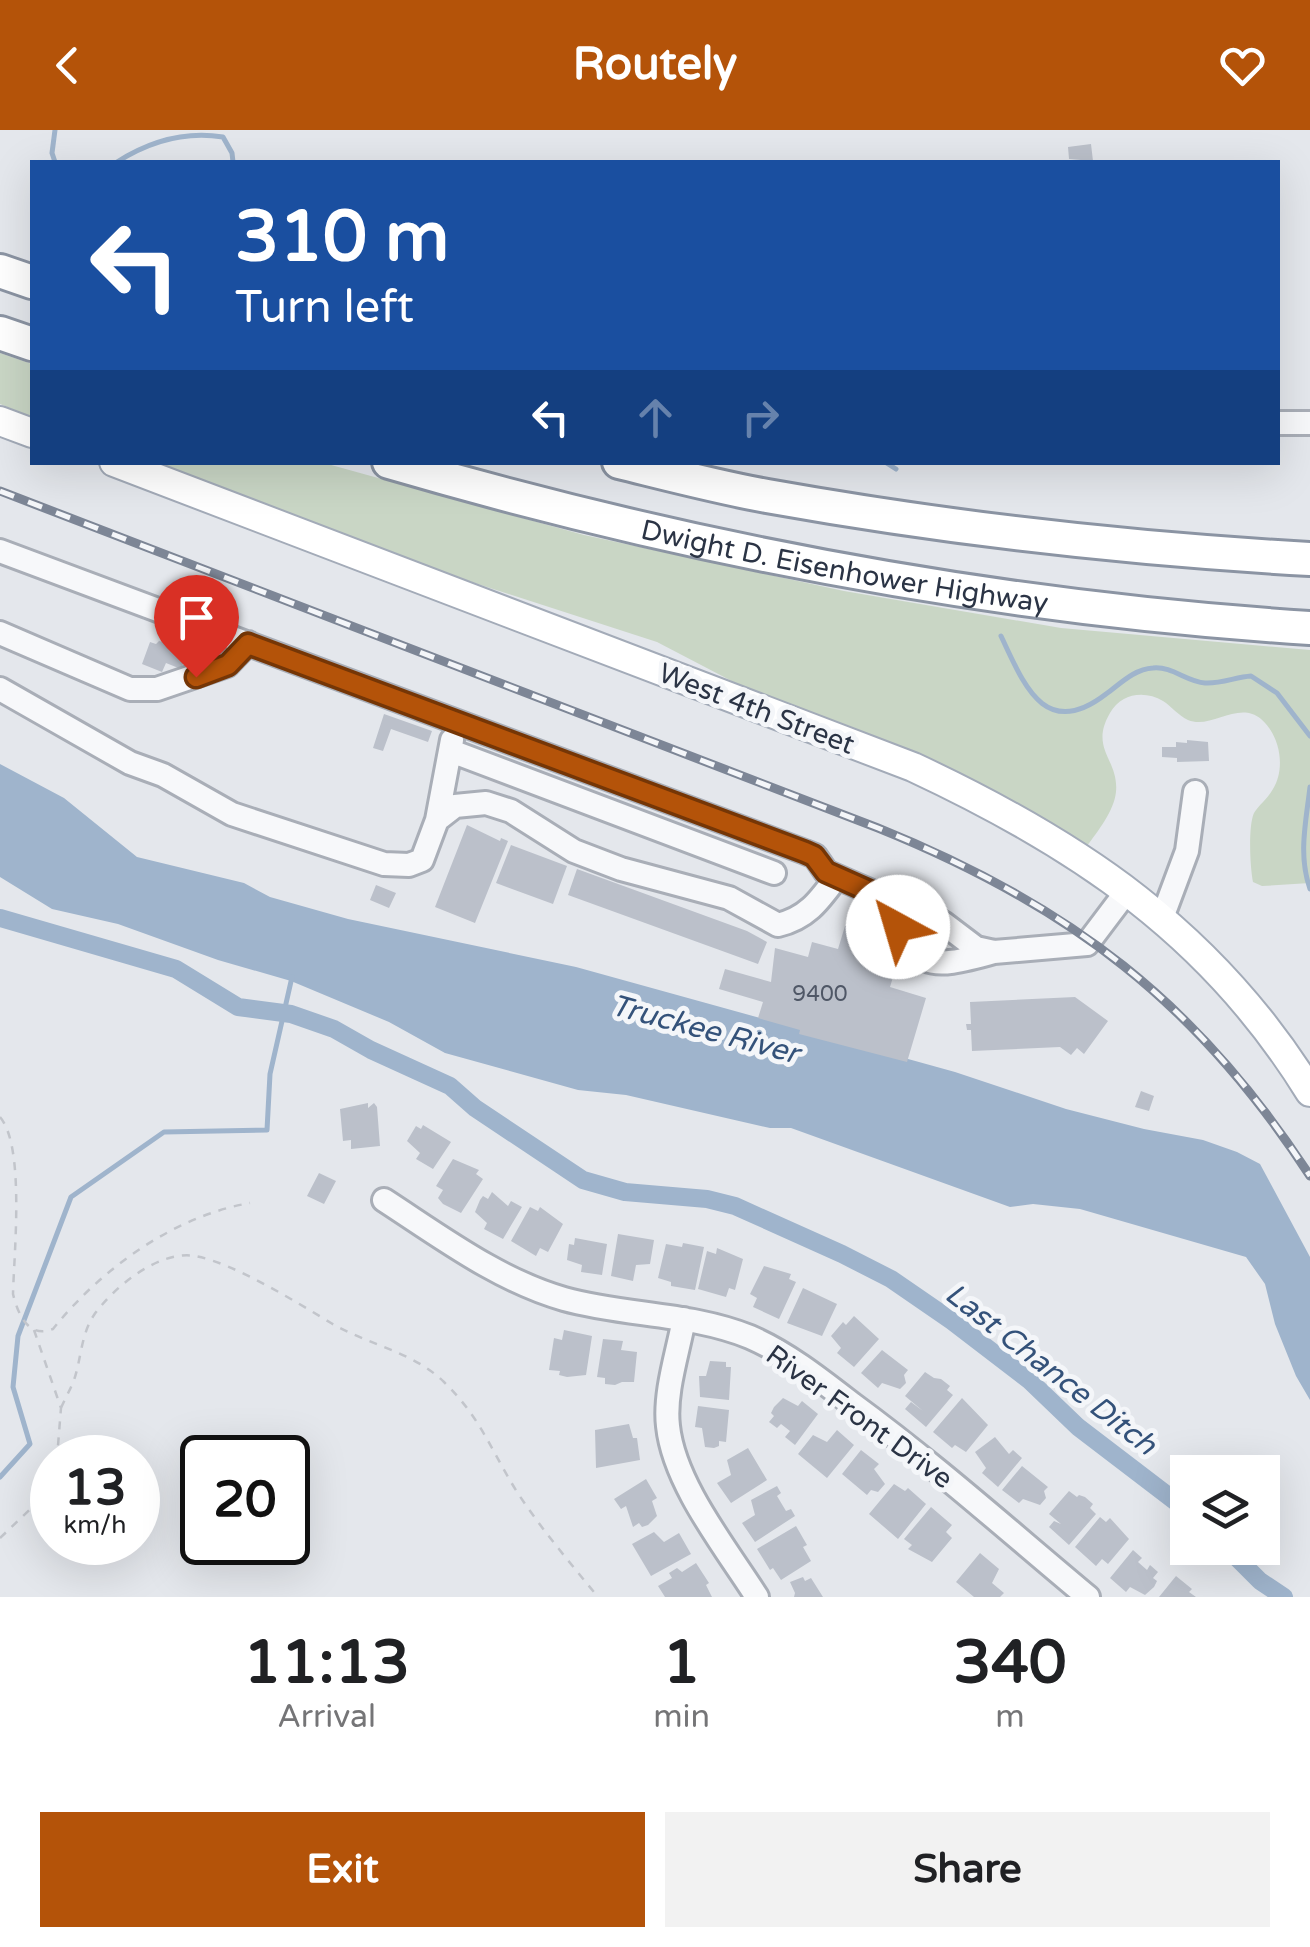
<!DOCTYPE html>
<style>
:root{--surface:#fff;--page:#f2f2f2;--text:#202124;--muted:#757577;--accent:#b45309}
body{margin:0;font-family:"Varela Round",sans-serif;background:var(--page);color:var(--text);height:100vh;display:flex;flex-direction:column;font-size:38px;white-space:nowrap}
*{box-sizing:border-box;margin:0}
p{font-size:32px;color:var(--muted)}
.icon{flex:none;width:55px;height:55px;fill:none;stroke:currentColor;stroke-width:2;stroke-linecap:round;stroke-linejoin:round}
.map{position:relative;height:1467px;overflow:hidden}
.side{display:flex;flex-direction:column;background:var(--surface);flex:1}
.side>*{flex:none}
.hud{position:absolute;left:30px;top:30px;width:1250px;height:305px;border-radius:0px;box-shadow:0 10px 40px #0002;background:#1a4fa0;color:#fff;overflow:hidden}
.fabs{position:absolute;left:1170px;top:1325px;display:grid;gap:20px}
.fabs a{display:grid;place-items:center;width:110px;height:110px;border-radius:0px;background:var(--surface);box-shadow:0 10px 40px #0002;font-size:50px}
.speed{position:absolute;left:30px;top:1305px;display:flex;gap:20px;font-size:50px;font-weight:700;text-align:center}
.speed>*{display:grid;place-content:center;width:130px;height:130px;border-radius:50%;background:var(--surface);box-shadow:0 10px 40px #0002;line-height:1}
.speed small{font-size:25px;font-weight:400}
.speed .limit{border:5px solid #111;border-radius:15px;background:#fff;color:#111}
.pin{position:absolute;display:grid;place-items:center;width:85px;height:85px;color:#fff;margin:-102px -42px;border-radius:50% 50% 50% 0;rotate:-45deg;box-shadow:0 0 10px #0007}
.pin .icon{rotate:45deg}
.me{position:absolute;width:110px;margin:-55px;rotate:321deg;stroke-linejoin:round;filter:drop-shadow(0 0 8px #0008)}
.turn{display:flex;align-items:center;gap:35px;height:210px;padding:0 40px;font-size:45px}
.turn .icon{width:130px;height:130px;stroke-width:2.5}
.turn b{display:block;font-size:70px;line-height:85px}
.lanes{display:flex;align-items:center;height:95px;padding:0 40px;background:#0003;justify-content:center;gap:50px;direction:ltr}
.lanes .off{opacity:.35}
.eta{display:flex;justify-content:space-evenly;align-items:center;height:170px;text-align:center}
.eta b{font-size:60px;font-weight:700;line-height:70px}
.cta{display:flex;gap:20px;margin-top:auto;padding:20px 40px}
.cta a{flex:1;height:115px;border-radius:0px;background:var(--accent);color:#fff;font-size:40px;font-weight:700;line-height:115px;text-align:center}
.cta a+a{background:var(--page);color:var(--text)}
header{display:flex;justify-content:space-between;align-items:center;height:130px;padding:0 40px;background:var(--accent);color:#fff;font-size:45px;font-weight:700}
.map>svg:first-child{display:block}
.green{fill:#c9d6c5}
.water{fill:#9fb4cc}
.lines{fill:none;stroke-linecap:round;stroke-linejoin:round}
.stream{stroke:#9fb4cc;stroke-width:5}
.canal{stroke:#9fb4cc;stroke-width:18}
.building{fill:#bbc0ca}
.minor-casing{stroke:#a9aeb7;stroke-width:28}
.major-casing{stroke:#a3abb8;stroke-width:32}
.highway-casing{stroke:#8b94a3;stroke-width:38}
.path{stroke:#c2c5cb;stroke-width:2.5;stroke-dasharray:8 8;stroke-linecap:butt}
.minor{stroke:#f7f8fa;stroke-width:22}
.major{stroke:#fff;stroke-width:28}
.highway{stroke:#fff;stroke-width:32}
.rail-casing{stroke:#7d8696;stroke-width:9}
.rail{stroke:#f4f6f9;stroke-width:5;stroke-dasharray:15;stroke-linecap:butt}
.route-casing{stroke:#753606;stroke-width:25}
.route{stroke:#b45309;stroke-width:18}
.labels{text-anchor:middle;stroke-width:10;stroke-linejoin:round;paint-order:stroke}
.number-label{font-size:22px;fill:#4f5766}
.street-label{font-size:28px;fill:#2b3445;stroke:#f4f6f9}
.water-label{font-size:30px;font-style:italic;fill:#34527a;stroke:#f4f6f9}
</style>
<header><svg class="icon" aria-label="back" viewBox="0 0 24 24"><path d="M15 5l-7 7 7 7"/></svg>Routely<svg class="icon" aria-label="heart" viewBox="0 0 24 24"><path d="M12 20l-8-8c-3-5 5-10 8-4 3-6 11-1 8 4z"/></svg></header>
<div class="map">
<svg width="1310" height="1467" viewBox="0 0 1310 1467">
<rect width="100%" height="100%" fill="#e4e7ec"/>
<!-- green -->
<path class="green" d="M 0,223 L 32,234 L 32,287 L 0,274 Z
M 149,333 L 324,333 L 584,405 L 844,461 L 1061,498 L 1310,520 L 1310,753 L 1262,756 L 1253,752 C 1250,737 1248,696 1254,683 C 1259,675 1268,668 1273,659 C 1286,638 1280,605 1261,589 C 1238,570 1211,600 1188,590 C 1179,586 1171,576 1163,571 C 1145,560 1121,563 1110,583 C 1089,619 1119,629 1116,662 C 1114,681 1098,701 1087,716 L 1003,666 L 747,559 L 657,512 L 444,443 Z"/>
<!-- water -->
<path class="water" d="M 0,634 L 64,668 L 137,727 L 244,753 L 270,767 L 348,789 L 576,837 L 955,942 L 1066,979 L 1144,999 L 1203,1010 L 1237,1022 L 1260,1034 L 1310,1127 L 1310,1270 L 1296,1246 L 1275,1194 L 1265,1154 L 1246,1127 L 1080,1079 L 1033,1074 L 1010,1077 L 791,998 L 770,998 L 626,965 L 578,960 L 445,923 L 389,892 L 291,851 L 218,830 L 118,794 L 52,779 L 0,747 Z"/>
<g class="lines">
<!-- stream -->
<path class="stream" d="M 55,0 L 52,23 L 55,32
M 117,32 C 150,11 186,1 223,7 L 232,23 L 233,32
M 885,332 L 896,339
M 1001,506 C 1023,552 1044,612 1106,564 C 1120,554 1134,539 1153,538 C 1172,536 1187,552 1205,553 C 1221,554 1236,547 1251,546 L 1277,563 L 1310,606
M 1310,657 C 1306,692 1298,725 1310,759
M 0,1347 L 30,1314 L 13,1257 L 18,1206 L 71,1067 L 164,1002 L 267,1000 L 270,944 L 292,847"/>
<!-- canal -->
<path class="canal" d="M 0,788 L 176,839 L 238,877 L 291,884 L 334,899 L 371,920 L 450,956 L 475,978 L 583,1050 L 625,1062 L 707,1069 L 735,1076 L 842,1124 L 891,1149 L 952,1191 L 1029,1250 L 1078,1297 L 1188,1381
M 1227,1418 L 1260,1451 L 1284,1467"/>
</g>
<!-- building -->
<path class="building" d="M 1091,14 L 1093,31 L 1069,29 L 1068,17 Z
M 179,508 L 187,511 L 185,515 L 190,516 L 181,539 L 166,533 L 162,542 L 142,534 L 150,512 L 156,514 L 159,511 L 166,513 L 167,518 L 171,509 L 177,512 Z
M 384,584 L 432,601 L 428,612 L 391,599 L 383,621 L 373,618 Z
M 1187,610 L 1208,612 L 1209,631 L 1177,632 L 1177,628 L 1162,627 L 1162,617 L 1176,617 L 1176,612 L 1187,613 Z
M 467,695 L 500,711 L 501,708 L 508,711 L 475,793 L 435,777 Z
M 511,715 L 567,736 L 553,774 L 496,753 Z
M 577,739 L 747,801 L 767,812 L 758,834 L 568,765 Z
M 376,755 L 396,763 L 389,778 L 370,770 Z
M 845,796 L 879,806 L 872,830 L 896,837 L 890,857 L 926,868 L 907,932 L 799,904 L 800,900 L 758,888 L 763,872 L 719,859 L 725,839 L 771,852 L 775,818 L 808,827 L 812,812 L 838,819 Z
M 1075,867 L 1108,891 L 1084,924 L 1077,918 L 1071,925 L 1060,917 L 972,921 L 971,900 L 967,900 L 966,894 L 971,894 L 970,872 Z
M 1141,961 L 1154,966 L 1149,981 L 1135,977 Z
M 368,973 L 368,978 L 374,973 L 377,977 L 380,1016 L 351,1019 L 351,1010 L 343,1011 L 340,979 Z
M 423,995 L 451,1012 L 433,1039 L 416,1029 L 420,1023 L 407,1011 L 416,996 L 421,999 Z
M 453,1029 L 479,1040 L 476,1044 L 483,1049 L 461,1083 L 443,1074 L 438,1068 L 443,1060 L 436,1056 Z
M 319,1043 L 336,1051 L 324,1074 L 307,1066 Z
M 492,1062 L 508,1076 L 511,1071 L 522,1077 L 503,1109 L 484,1099 L 487,1093 L 475,1082 L 480,1070 L 483,1066 L 488,1069 Z
M 530,1077 L 538,1081 L 540,1077 L 563,1094 L 548,1122 L 540,1118 L 536,1126 L 511,1111 Z
M 618,1104 L 654,1110 L 650,1134 L 636,1135 L 633,1151 L 611,1146 Z
M 575,1108 L 607,1114 L 602,1145 L 581,1142 L 582,1135 L 567,1130 L 569,1114 L 574,1115 Z
M 683,1113 L 704,1117 L 695,1160 L 671,1156 L 671,1152 L 658,1148 L 666,1114 L 682,1117 Z
M 717,1118 L 743,1129 L 735,1160 L 729,1158 L 726,1167 L 698,1159 L 707,1121 L 716,1124 Z
M 764,1136 L 791,1144 L 789,1149 L 796,1152 L 779,1189 L 753,1177 L 757,1168 L 750,1164 Z
M 803,1158 L 837,1174 L 822,1206 L 787,1193 Z
M 854,1186 L 879,1209 L 854,1237 L 837,1223 L 841,1218 L 831,1206 L 843,1192 L 846,1195 Z
M 564,1200 L 592,1206 L 586,1245 L 567,1247 L 559,1245 L 560,1241 L 549,1240 L 554,1208 L 562,1210 Z
M 603,1209 L 623,1211 L 621,1220 L 637,1222 L 634,1252 L 622,1252 L 615,1255 L 605,1254 L 605,1248 L 597,1247 Z
M 882,1220 L 908,1240 L 904,1245 L 906,1253 L 900,1259 L 882,1253 L 878,1258 L 861,1243 Z
M 710,1231 L 726,1232 L 726,1237 L 731,1237 L 729,1270 L 700,1267 L 699,1246 L 706,1246 Z
M 925,1242 L 934,1248 L 941,1249 L 950,1256 L 947,1260 L 953,1265 L 926,1297 L 905,1279 L 911,1272 L 923,1281 L 905,1266 Z
M 783,1268 L 798,1276 L 802,1271 L 818,1284 L 795,1315 L 785,1307 L 790,1301 L 781,1294 L 777,1298 L 769,1292 L 774,1286 L 771,1283 L 774,1277 Z
M 962,1268 L 988,1295 L 966,1322 L 955,1315 L 952,1318 L 933,1302 Z
M 698,1276 L 729,1280 L 726,1312 L 719,1311 L 719,1316 L 714,1318 L 705,1317 L 702,1298 L 695,1297 Z
M 629,1294 L 633,1308 L 637,1308 L 640,1330 L 596,1338 L 595,1300 Z
M 837,1300 L 854,1315 L 827,1348 L 798,1324 L 813,1305 L 827,1312 Z
M 995,1307 L 1009,1324 L 1013,1320 L 1022,1328 L 998,1357 L 982,1343 L 986,1338 L 975,1322 Z
M 748,1318 L 767,1350 L 731,1373 L 717,1353 L 731,1345 L 727,1330 Z
M 861,1320 L 879,1334 L 874,1339 L 885,1354 L 878,1362 L 871,1360 L 867,1365 L 842,1344 Z
M 1022,1336 L 1048,1357 L 1044,1361 L 1046,1368 L 1040,1375 L 1023,1369 L 1019,1373 L 1002,1360 Z
M 646,1349 L 657,1368 L 652,1371 L 657,1386 L 648,1395 L 642,1397 L 639,1393 L 633,1397 L 626,1376 L 621,1379 L 614,1369 Z
M 894,1354 L 905,1361 L 908,1358 L 926,1374 L 898,1409 L 869,1384 Z
M 777,1356 L 781,1363 L 777,1366 L 786,1381 L 791,1379 L 795,1386 L 755,1412 L 742,1393 L 755,1385 L 751,1370 Z
M 1069,1361 L 1077,1367 L 1079,1365 L 1085,1367 L 1093,1374 L 1090,1378 L 1096,1384 L 1069,1415 L 1049,1397 L 1054,1391 L 1061,1394 L 1049,1384 Z
M 931,1377 L 952,1395 L 946,1402 L 952,1408 L 932,1432 L 908,1419 L 912,1415 L 904,1409 Z
M 1100,1387 L 1106,1392 L 1110,1388 L 1129,1409 L 1108,1434 L 1102,1429 L 1096,1436 L 1075,1417 Z
M 796,1396 L 807,1415 L 803,1417 L 811,1431 L 781,1450 L 773,1438 L 770,1440 L 757,1419 Z
M 654,1402 L 664,1412 L 679,1403 L 691,1424 L 651,1446 L 632,1414 Z
M 1133,1420 L 1142,1428 L 1138,1432 L 1147,1440 L 1150,1435 L 1158,1442 L 1153,1448 L 1157,1451 L 1154,1457 L 1145,1465 L 1130,1457 L 1126,1462 L 1110,1448 Z
M 980,1423 L 999,1439 L 992,1453 L 1004,1463 L 1000,1467 L 974,1467 L 956,1452 Z
M 696,1433 L 709,1453 L 706,1455 L 712,1467 L 665,1467 L 658,1456 L 672,1448 L 669,1443 L 677,1438 L 682,1442 Z
M 1176,1446 L 1192,1459 L 1189,1462 L 1196,1467 L 1159,1467 Z
M 803,1447 L 805,1451 L 811,1448 L 823,1467 L 794,1467 L 795,1463 L 790,1452 Z"/>
<g class="lines">
<!-- minor casing -->
<g class="minor-casing">
<path id="minor" d="M 1278,293 L 1310,293
M 0,421 L 805,722 L 815,726 L 826,742 L 943,793 L 976,818 L 994,822 L 1087,814 L 1127,761
M 0,503 L 130,559 L 157,559 L 227,535 L 248,513
M 0,559 L 130,633 L 163,645 L 232,684 L 384,734 L 409,735 L 422,730 L 437,690 L 455,676 L 486,673 L 511,681 L 574,721 L 621,739 L 729,768 L 778,795 C 807,788 819,771 836,748
M 451,621 L 774,743
M 437,690 L 452,610
M 889,771 C 911,840 927,841 994,822
M 1162,788 L 1187,721 L 1195,662
M 384,1070 C 441,1107 498,1150 564,1169 C 625,1186 691,1183 750,1207 C 787,1223 821,1250 852,1274 C 934,1334 1010,1402 1088,1467
M 684,1189 C 678,1222 664,1263 668,1296 C 674,1354 726,1418 757,1467"/>
</g>
<!-- major casing -->
<g class="major-casing">
<path id="major" d="M 0,291 L 32,303
M 114,332 L 913,637 C 1078,714 1212,803 1310,962"/>
</g>
<!-- highway casing -->
<g class="highway-casing">
<g id="highway">
<path d="M 0,141 L 32,152"/>
<path d="M 0,203 L 32,214"/>
<path id="s1" d="M 389,332 C 690,420 997,478 1310,498"/>
<path d="M 619,332 C 668,344 717,357 767,366 C 946,398 1129,419 1310,429"/>
</g>
</g>
<!-- path -->
<path class="path" d="M 0,987 C 25,1016 14,1123 13,1164 C 18,1184 28,1209 53,1199 C 101,1139 174,1086 250,1073
M 34,1200 L 61,1278 L 57,1328
M 61,1278 C 65,1269 70,1260 74,1250 C 81,1230 81,1204 94,1185 C 113,1158 158,1120 195,1126 C 234,1133 296,1172 331,1193 C 368,1215 412,1221 444,1252 C 482,1289 492,1323 519,1365 C 543,1401 571,1434 598,1467
M 0,1408 L 42,1368 L 52,1343"/>
<!-- minor -->
<use href="#minor" class="minor"/>
<!-- major -->
<use href="#major" class="major"/>
<!-- highway -->
<use href="#highway" class="highway"/>
<!-- rail casing -->
<g class="rail-casing">
<path id="rail" d="M 0,361 L 878,698 C 1069,775 1197,872 1310,1046"/>
</g>
<!-- rail -->
<use href="#rail" class="rail"/>
</g>
<g class="lines">
<!-- route casing -->
<g class="route-casing">
<path id="route" d="M 196,547 L 228,535 L 248,514 L 805,722 L 814,726 L 826,742 L 889,770 L 898,797"/>
</g>
<!-- route -->
<use href="#route" class="route"/>
</g>
<g class="labels">
<!-- number labels -->
<g class="number-label">
<text x="820" y="871">9400</text>
</g>
<!-- street labels -->
<g class="street-label">
<text dy="10" stroke="none"><textPath href="#s1" startOffset="468">Dwight D. Eisenhower Highway</textPath></text>
<text transform="translate(757 578) rotate(21)" y="10">West 4th Street</text>
<text transform="translate(860 1286) rotate(36)" y="10">River Front Drive</text>
</g>
<!-- water labels -->
<g class="water-label">
<text transform="translate(705 899) rotate(15)" y="10">Truckee River</text>
<text transform="translate(1051 1239) rotate(38)" y="10">Last Chance Ditch</text>
</g>
</g>
</svg>
<div class="fabs">
<a><svg class="icon" aria-label="layers" viewBox="0 0 24 24"><path d="M12 4l9 5-9 5-9-5zM3 14l9 5 9-5"/></svg></a>
</div>
<div class="speed"><div>13<small>km/h</small></div><div class="limit">20</div></div>
<div class="pin" style="left:196px;top:547px;background:#d93025"><svg class="icon" aria-label="arrive" viewBox="0 0 24 24"><path d="M6 21V4h12l-3 4 3 4H6"/></svg></div>
<svg class="me" style="left:898px;top:797px" viewBox="-20 -20 40 40"><circle r="19" fill="#fff"/><path d="M0-13L10 11 0 6-10 11z" fill="#b45309"/></svg>
<div class="hud">
<div class="turn"><svg class="icon" aria-label="left" viewBox="0 0 24 24"><path d="M17 20v-9H6M10 6l-5 5 5 5"/></svg><div><b>310 m</b>Turn left</div></div>
<div class="lanes"><svg class="icon" aria-label="left" viewBox="0 0 24 24"><path d="M17 20v-9H6M10 6l-5 5 5 5"/></svg><svg class="icon off" aria-label="ahead" viewBox="0 0 24 24"><path d="M12 20V5M6 11l6-6 6 6"/></svg><svg class="icon off" aria-label="right" viewBox="0 0 24 24"><path d="M7 20v-9h11M14 6l5 5-5 5"/></svg></div>
</div>
</div>
<section class="side">
<div class="eta">
<div><b>11:13</b><p>Arrival</p></div>
<div><b>1</b><p>min</p></div>
<div><b>340</b><p>m</p></div>
</div>
<div class="cta"><a>Exit</a><a>Share</a></div>
</section>
